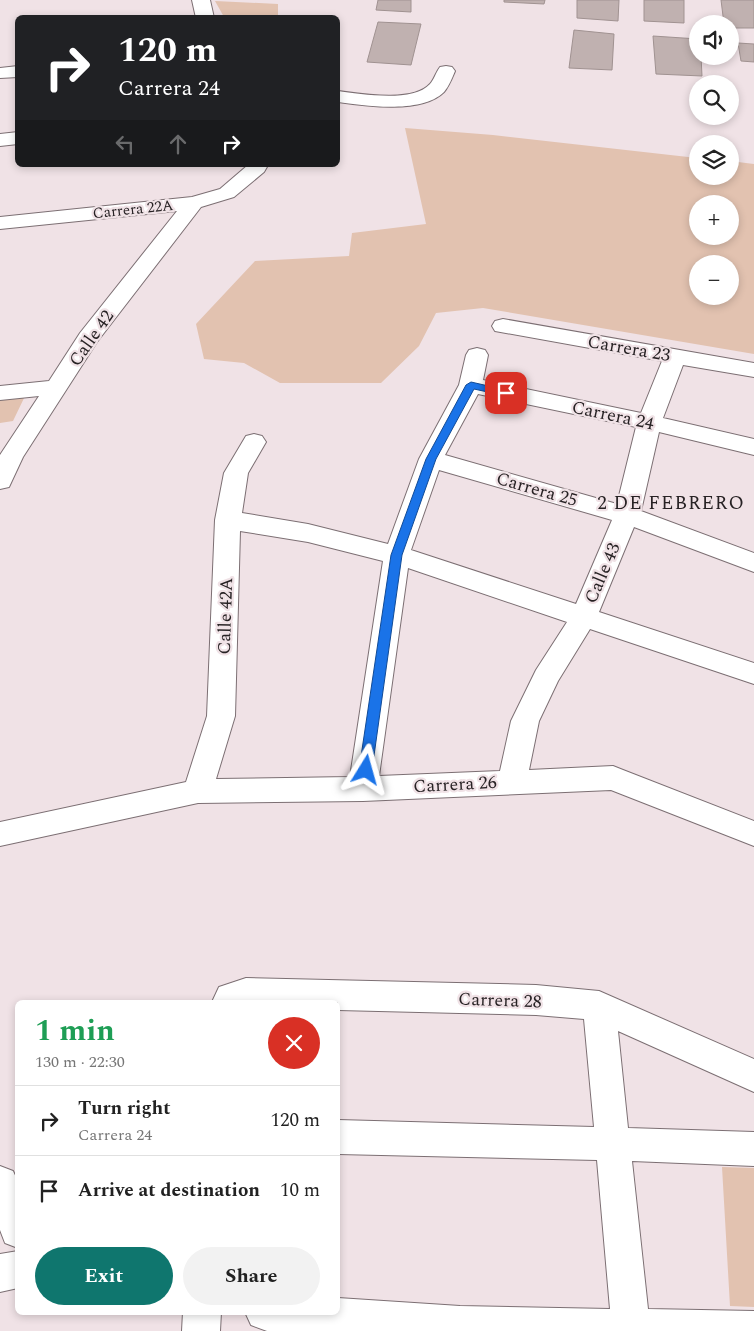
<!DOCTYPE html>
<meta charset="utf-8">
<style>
:root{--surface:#fff;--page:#f2f2f2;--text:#222;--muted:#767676;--line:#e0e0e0;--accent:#0f766e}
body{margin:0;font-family:Spectral,serif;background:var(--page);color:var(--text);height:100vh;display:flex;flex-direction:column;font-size:19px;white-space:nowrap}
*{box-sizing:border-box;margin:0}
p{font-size:16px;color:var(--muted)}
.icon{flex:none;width:28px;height:28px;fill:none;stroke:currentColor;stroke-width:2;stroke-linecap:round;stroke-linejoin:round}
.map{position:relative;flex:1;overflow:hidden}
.panel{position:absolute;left:15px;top:1000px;width:325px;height:315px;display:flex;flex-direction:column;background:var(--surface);border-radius:8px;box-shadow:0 2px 8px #0003}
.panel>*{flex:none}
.top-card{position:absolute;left:15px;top:15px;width:325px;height:152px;border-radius:8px;box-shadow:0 2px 8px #0003;background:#202124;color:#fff;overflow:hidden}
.fabs{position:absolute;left:689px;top:15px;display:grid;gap:10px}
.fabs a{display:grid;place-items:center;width:50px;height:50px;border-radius:50%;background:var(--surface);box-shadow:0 2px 8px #0003;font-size:25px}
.pin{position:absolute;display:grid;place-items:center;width:42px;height:42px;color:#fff;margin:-21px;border-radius:10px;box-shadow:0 2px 8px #0006}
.me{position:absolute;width:55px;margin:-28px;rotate:8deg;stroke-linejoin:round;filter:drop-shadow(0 0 4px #0008)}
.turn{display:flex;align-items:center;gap:18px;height:105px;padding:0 20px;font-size:22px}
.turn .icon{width:65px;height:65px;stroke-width:2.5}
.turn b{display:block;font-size:35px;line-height:42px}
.lanes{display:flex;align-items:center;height:48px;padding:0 20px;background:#0003;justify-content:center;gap:25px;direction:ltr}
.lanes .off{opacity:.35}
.round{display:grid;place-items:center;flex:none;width:52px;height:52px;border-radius:26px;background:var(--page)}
.summary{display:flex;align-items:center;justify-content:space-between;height:85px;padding:0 20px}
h1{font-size:30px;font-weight:700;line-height:38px;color:#1e9e55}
.action{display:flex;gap:10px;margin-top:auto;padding:10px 20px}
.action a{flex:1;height:58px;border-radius:30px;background:var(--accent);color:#fff;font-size:20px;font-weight:700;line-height:58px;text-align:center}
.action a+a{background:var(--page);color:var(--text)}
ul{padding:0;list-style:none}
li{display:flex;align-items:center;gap:15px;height:70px;padding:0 20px;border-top:1px solid var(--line)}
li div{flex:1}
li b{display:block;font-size:19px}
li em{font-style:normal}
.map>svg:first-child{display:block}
.green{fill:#e2c2b0;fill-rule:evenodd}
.building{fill:#c0b1b0;stroke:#a09291}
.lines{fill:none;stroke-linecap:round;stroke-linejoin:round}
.minor-casing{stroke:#7c6f73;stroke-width:2}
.minor{fill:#fff;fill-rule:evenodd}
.route{fill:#1a73e8;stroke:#114b97}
.labels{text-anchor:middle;stroke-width:4.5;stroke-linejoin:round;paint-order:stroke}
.far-street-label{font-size:15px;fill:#272224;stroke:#f0e2e6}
.street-label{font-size:18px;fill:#272224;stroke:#f0e2e6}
.neighbourhood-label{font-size:19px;letter-spacing:1px;fill:#272224;stroke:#f0e2e6}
</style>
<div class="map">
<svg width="754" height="1331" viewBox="0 0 754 1331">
<rect width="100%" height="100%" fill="#f0e2e6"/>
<!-- green -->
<path class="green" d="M 215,1 L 278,4 L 278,17 L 224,17 Z
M 405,128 L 493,135 L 697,158 L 698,176 L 730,176 L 730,161 L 754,164 L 754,354 L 483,308 L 436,313 L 419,346 L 381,383 L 280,383 L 244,363 L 204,359 L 196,324 L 255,261 L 349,256 L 352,233 L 426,224 ZM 698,204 L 730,204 L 730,236 L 698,236 ZM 698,264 L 730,264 L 730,296 L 698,296 Z
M 26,394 L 13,421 L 0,423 L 0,398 Z
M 722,1167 L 754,1168 L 754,1307 L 730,1306 Z"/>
<!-- building -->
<path class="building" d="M 378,0 L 411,0 L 411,12 L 376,10 Z
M 504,0 L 545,0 L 544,4 L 504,2 Z
M 577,0 L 619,0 L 618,21 L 577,18 Z
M 644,0 L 684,0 L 684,23 L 644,21 Z
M 721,0 L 754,0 L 754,28 L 730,28 L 730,24 L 724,24 Z
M 378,22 L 421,24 L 411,65 L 367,62 Z
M 574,30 L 614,34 L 612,70 L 569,68 Z
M 653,36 L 698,39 L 698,56 L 701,56 L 702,76 L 656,74 Z
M 738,43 L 754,44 L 754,62 L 741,61 Z"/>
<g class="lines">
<!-- minor casing -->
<g class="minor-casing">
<path id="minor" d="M 192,0 L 210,0 L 214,18 L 196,18 Z
M 18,66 L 18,77 L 0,78 L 0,68 Z
M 446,66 L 452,67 L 455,71 C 452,78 449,86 444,92 C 422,114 365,106 338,102 L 338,91 C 361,94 413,103 430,84 C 434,80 436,72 440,67 Z
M 18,132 L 18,144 L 0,146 L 0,134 Z
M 248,165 L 268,165 L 264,172 L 234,197 L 201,207 L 97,342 L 23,457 L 9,487 L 0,489 L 0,455 L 39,396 L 0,400 L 0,386 L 49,381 L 80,333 L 177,211 L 0,229 L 0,217 L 192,197 L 220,189 Z
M 503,319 L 754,363 L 754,377 L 683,365 L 663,418 L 754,439 L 754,455 L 659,432 L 641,511 L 754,553 L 754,572 L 634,527 L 599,612 L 754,663 L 754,684 L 590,629 L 558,681 L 539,721 L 529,770 L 613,766 L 623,770 L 754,821 L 754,846 L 611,790 L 363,801 L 198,803 L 0,846 L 0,822 L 186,782 L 207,716 L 215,520 L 224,473 L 246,436 L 254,434 L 262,436 L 266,442 L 248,473 L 242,513 L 308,524 L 388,544 L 419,459 L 459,385 L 466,355 L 469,350 L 477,348 L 485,350 L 488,355 L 483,380 L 641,413 L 662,361 L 495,331 L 492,326 L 495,321 ZM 478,394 L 636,427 L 617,504 L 445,455 ZM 439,470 L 612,520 L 576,604 L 411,550 ZM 240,531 L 308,542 L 383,561 L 350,777 L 216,779 L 235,716 ZM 408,568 L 567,622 L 536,670 L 511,721 L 500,771 L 379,776 Z
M 246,978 L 536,985 L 599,991 L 754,1059 L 754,1092 L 618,1031 L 628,1128 L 754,1132 L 754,1166 L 632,1161 L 648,1309 L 754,1311 L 754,1331 L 267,1331 L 251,1325 L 245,1312 L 338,1312 L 338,1298 L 460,1306 L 610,1309 L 597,1160 L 338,1154 L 338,1120 L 594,1127 L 584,1019 L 536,1015 L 338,1010 L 338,1002 L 212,1002 L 219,987 Z
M 0,1166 L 13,1171 L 18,1182 L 18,1248 L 5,1243 L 0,1230 Z
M 18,1251 L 18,1288 L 0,1292 L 0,1254 Z
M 183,1312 L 221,1312 L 220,1331 L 182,1331 Z"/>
</g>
<!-- minor -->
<use href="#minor" class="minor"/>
</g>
<!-- route -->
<path class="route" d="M 471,382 L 506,390 L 511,393 L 506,396 L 474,389 L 436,459 L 402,555 L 372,770 L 370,773 L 361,773 L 359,770 L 391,555 L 426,459 L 466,385 Z"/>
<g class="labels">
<!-- far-street labels -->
<g class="far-street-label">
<text transform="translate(133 209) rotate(-6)" y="5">Carrera 22A</text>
</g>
<!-- street labels -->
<g class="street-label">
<text transform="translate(91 338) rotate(-55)" y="6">Calle 42</text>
<text transform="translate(629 348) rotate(10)" y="6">Carrera 23</text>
<text transform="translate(613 415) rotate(12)" y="6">Carrera 24</text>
<text transform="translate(537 489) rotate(16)" y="6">Carrera 25</text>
<text transform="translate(602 573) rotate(-67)" y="6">Calle 43</text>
<text transform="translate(225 616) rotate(-88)" y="6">Calle 42A</text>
<text transform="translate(455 784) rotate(-3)" y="6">Carrera 26</text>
<text transform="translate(500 1000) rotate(2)" y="6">Carrera 28</text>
</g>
<!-- neighbourhood labels -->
<g class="neighbourhood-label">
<text x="671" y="509">2 DE FEBRERO</text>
</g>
</g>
</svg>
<div class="fabs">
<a><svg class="icon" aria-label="sound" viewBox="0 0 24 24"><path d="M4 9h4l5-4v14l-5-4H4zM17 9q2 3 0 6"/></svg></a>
<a><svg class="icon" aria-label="search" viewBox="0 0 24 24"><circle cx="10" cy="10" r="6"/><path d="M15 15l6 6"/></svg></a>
<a><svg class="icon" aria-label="layers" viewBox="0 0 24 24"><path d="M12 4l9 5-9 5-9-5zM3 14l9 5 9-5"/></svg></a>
<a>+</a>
<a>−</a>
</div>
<div class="pin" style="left:506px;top:393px;background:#d93025"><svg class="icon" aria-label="arrive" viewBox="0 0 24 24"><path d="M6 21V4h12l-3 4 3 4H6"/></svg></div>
<svg class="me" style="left:366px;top:770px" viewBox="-20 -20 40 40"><path d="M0-17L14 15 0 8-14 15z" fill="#1a73e8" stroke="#fff" stroke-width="4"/></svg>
<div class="top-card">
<div class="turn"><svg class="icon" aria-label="right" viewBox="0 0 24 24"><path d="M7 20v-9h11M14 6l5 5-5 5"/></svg><div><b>120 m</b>Carrera 24</div></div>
<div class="lanes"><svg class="icon off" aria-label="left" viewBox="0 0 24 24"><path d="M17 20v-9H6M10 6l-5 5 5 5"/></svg><svg class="icon off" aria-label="ahead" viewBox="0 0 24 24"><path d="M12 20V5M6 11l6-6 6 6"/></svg><svg class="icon" aria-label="right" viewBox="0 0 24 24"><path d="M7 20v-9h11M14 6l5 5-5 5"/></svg></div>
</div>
<section class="panel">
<div class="summary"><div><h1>1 min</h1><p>130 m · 22:30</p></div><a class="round" style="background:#d93025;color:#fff"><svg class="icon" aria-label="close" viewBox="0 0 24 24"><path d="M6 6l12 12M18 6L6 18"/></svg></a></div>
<ul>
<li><svg class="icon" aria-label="right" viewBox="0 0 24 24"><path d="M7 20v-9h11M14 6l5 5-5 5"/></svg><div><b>Turn right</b><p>Carrera 24</p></div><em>120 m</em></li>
<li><svg class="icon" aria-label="arrive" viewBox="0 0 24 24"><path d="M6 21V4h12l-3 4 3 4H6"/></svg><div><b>Arrive at destination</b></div><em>10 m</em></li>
</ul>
<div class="action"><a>Exit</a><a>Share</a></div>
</section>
</div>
